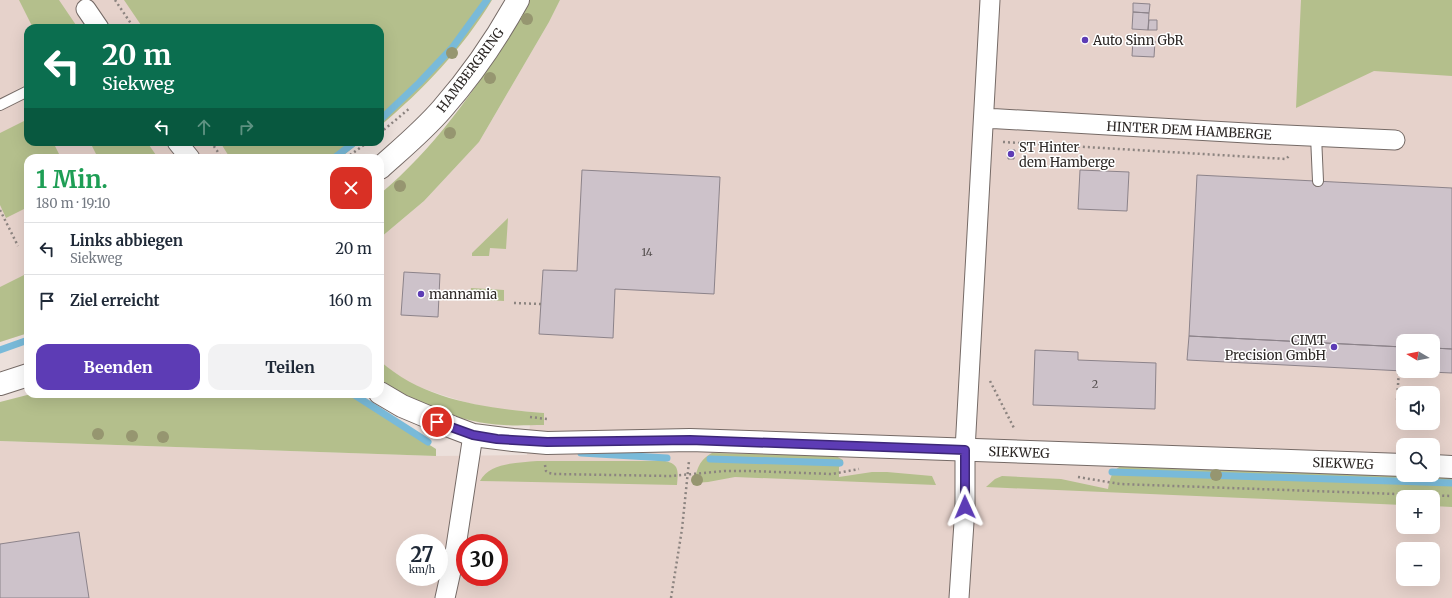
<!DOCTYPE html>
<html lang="de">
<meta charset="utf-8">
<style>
:root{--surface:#fff;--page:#f2f2f3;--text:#1f2937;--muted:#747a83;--line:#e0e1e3;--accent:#5d3cb5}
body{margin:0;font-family:Merriweather,serif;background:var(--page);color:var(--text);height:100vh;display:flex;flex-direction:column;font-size:15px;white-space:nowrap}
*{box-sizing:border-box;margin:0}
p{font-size:13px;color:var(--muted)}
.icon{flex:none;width:22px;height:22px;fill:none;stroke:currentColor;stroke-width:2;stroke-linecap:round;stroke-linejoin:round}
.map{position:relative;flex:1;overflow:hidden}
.side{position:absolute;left:24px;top:154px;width:360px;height:244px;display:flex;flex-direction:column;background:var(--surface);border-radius:12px;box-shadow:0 4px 16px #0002}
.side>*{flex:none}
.guide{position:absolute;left:24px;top:24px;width:360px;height:122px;border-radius:12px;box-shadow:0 4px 16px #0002;background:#0b6e4f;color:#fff;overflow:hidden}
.needle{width:26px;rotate:280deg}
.fabs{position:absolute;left:1396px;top:334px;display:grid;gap:8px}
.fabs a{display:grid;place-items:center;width:44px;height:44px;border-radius:8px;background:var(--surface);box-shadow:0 4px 16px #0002;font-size:20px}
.speed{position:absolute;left:396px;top:534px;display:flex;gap:8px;font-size:20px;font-weight:700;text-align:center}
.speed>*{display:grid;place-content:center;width:52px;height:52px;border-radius:50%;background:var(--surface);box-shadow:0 4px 16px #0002;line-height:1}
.speed small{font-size:10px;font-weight:400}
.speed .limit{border:6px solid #d22;background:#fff;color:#111}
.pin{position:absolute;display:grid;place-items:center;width:34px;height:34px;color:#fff;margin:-17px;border:2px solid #fff;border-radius:50%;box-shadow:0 1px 4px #0007}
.me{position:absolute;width:44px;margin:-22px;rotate:359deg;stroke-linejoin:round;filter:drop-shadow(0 0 3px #0008)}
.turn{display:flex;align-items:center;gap:14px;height:84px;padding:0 12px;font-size:18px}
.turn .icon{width:52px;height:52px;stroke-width:2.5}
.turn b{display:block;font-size:28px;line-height:34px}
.lanes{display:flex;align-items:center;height:38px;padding:0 12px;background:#0003;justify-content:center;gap:20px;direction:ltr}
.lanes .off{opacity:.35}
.round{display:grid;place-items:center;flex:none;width:42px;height:42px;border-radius:12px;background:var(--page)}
.summary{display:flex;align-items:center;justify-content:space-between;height:68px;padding:0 12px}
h1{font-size:24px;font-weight:700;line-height:30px;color:#1e9e55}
.button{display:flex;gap:8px;margin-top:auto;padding:8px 12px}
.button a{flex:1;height:46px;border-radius:12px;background:var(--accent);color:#fff;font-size:16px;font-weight:700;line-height:46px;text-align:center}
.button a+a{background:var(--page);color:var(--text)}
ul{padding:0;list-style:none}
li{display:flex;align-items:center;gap:12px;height:52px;padding:0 12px;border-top:1px solid var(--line)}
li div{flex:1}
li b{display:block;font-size:15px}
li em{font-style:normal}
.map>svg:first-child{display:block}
.built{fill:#e6d2cb;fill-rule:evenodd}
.green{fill:#b4bf8c}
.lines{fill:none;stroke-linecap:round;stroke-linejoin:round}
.stream{stroke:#79bad9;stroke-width:7}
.building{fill:#cdc2ca;stroke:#8c838a}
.service-casing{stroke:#756a66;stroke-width:12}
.minor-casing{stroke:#756a66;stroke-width:21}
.tertiary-casing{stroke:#756a66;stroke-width:24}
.secondary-casing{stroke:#756a66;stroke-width:24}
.path{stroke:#8c8480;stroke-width:2.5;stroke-dasharray:2 3;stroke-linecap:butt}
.service{stroke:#fff;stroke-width:10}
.minor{stroke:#fff;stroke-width:19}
.tertiary{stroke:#fff;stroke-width:22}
.secondary{stroke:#fff;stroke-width:22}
.tree{fill:#969670}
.route-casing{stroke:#3c2776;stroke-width:10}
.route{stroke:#5d3cb5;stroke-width:7}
.poi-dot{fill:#5d3cb5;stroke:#fff;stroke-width:1.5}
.labels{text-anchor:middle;stroke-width:3;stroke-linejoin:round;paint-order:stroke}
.number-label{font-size:11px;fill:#544e4e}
.poi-label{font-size:13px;fill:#2c2725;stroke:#fff;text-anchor:start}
.street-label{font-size:13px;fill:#2c2725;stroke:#fff}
</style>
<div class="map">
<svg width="1452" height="598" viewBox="0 0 1452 598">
<rect width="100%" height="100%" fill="#ece0db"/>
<!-- built -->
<path class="built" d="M 0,0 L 479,0 L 380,28 L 28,28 L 28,142 L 340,142 L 319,158 L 28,158 L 28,333 L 0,342 Z
M 560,0 L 1452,0 L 1452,598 L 0,598 L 0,441 L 436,456 L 527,455 L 530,425 L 544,425 L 544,413 L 496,409 L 468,403 L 439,394 L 411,384 L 390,370 L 380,361 L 380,238 L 424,201 L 479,142 L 549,22 ZM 1403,341 L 1433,341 L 1433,371 L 1403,371 ZM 1403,393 L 1433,393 L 1433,423 L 1403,423 ZM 1403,445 L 1433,445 L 1433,475 L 1403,475 ZM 1403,497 L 1433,497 L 1433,527 L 1403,527 ZM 405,543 L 439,543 L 439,577 L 405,577 ZM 465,543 L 499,543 L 499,577 L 465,577 ZM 1403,549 L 1433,549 L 1433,579 L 1403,579 Z"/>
<!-- green -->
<path class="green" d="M 19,0 L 59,0 L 78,28 L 33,28 Z
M 124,0 L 492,0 C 463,48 423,90 380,126 L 380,28 L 143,28 Z
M 529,0 L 560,0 L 549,22 L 479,142 L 424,201 L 380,238 L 380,194 C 443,141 489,71 529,0 Z
M 1301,0 L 1452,0 L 1452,76 L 1374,71 L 1296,108 Z
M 26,120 L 28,120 L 28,142 L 53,142 L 61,158 L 28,158 L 28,207 L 6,218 L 0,205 L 0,133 Z
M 90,142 L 147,142 L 158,158 L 98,158 Z
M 220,142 L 360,142 L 340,158 L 230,158 Z
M 508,218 L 506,249 L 490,248 L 489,256 L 472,256 L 472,253 Z
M 28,273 L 28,333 L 0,342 L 0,287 Z
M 471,288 L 504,290 L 504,301 L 470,299 Z
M 380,361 C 425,401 486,408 544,413 L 544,425 C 530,425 517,426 504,425 C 460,423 416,404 380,380 Z
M 31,394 L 349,394 L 436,449 L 436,456 L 0,441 L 0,402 Z
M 712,453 L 836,456 L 843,460 L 843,464 L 839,467 L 839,477 L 872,472 L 887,472 L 932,476 L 936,485 L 735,477 L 708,482 L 694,483 C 697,469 699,460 712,453 Z
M 537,461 L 665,461 C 680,464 678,472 677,485 L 480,481 C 490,462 518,463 537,461 Z
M 1121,466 L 1452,478 L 1452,507 L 1433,506 L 1433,497 L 1403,497 L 1403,505 L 986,487 L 995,479 L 1002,476 L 1061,479 L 1108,489 C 1110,479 1111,471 1121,466 Z"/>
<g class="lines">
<!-- stream -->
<path class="stream" d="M 380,120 L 419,83 L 452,48 L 487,0
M 334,158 L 355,142
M 0,350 L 28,340
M 353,394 L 428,442
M 581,453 L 667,458
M 710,459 L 840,463
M 1112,472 L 1452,483"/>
</g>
<!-- building -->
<path class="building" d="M 1133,3 L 1150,4 L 1149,13 L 1133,12 Z
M 1133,12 L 1149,13 L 1148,30 L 1132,29 Z
M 1149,20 L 1157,20 L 1157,30 L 1148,30 Z
M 1133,40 L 1155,41 L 1154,57 L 1132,56 Z
M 1008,150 L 1015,150 L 1014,159 L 1008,159 Z
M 582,170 L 720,177 L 714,294 L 615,289 L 613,338 L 539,334 L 543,270 L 577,271 Z
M 1080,170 L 1129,172 L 1127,211 L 1078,209 Z
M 1197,175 L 1452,188 L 1452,349 L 1433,348 L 1433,341 L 1403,341 L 1403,347 L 1189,336 Z
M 404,272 L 440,274 L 438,317 L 401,315 Z
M 1189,336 L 1403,347 L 1403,371 L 1187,360 Z
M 1433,348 L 1452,349 L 1452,373 L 1408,371 L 1433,371 Z
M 1035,350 L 1078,352 L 1078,360 L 1156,363 L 1155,409 L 1033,405 Z
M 79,532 L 89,598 L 0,598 L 0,544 Z"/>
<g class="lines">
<!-- service casing -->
<g class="service-casing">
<path id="service" d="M 0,105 L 28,91
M 1316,136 L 1318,181"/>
</g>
<!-- minor casing -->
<g class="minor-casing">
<path id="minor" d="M 86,9 L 99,28
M 984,118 L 1264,134 L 1395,140
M 177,142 L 190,158
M 445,598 L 455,553 L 473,435
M 959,598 L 965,507 L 965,450 L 990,0"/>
</g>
<!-- tertiary casing -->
<g class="tertiary-casing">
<path id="tertiary" d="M 380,393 L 402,406 L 452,427 L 473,435 L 513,440 L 547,443 L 690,440 L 1403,465
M 1433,466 L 1452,467"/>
</g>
<!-- secondary casing -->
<g class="secondary-casing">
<path id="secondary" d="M 380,168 C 401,149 423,131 442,109 C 471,76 497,38 518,0
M 0,384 L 28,375"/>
</g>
<!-- path -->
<path class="path" d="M 115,0 L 134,28
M 380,133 L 410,108
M 211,142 L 222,158
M 1003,142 L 1286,159 L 1289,156
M 346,158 L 368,142
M 0,210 L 18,246
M 514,303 L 541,304
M 990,381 L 1015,430
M 1397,400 L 1399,370
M 530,417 L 547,419 L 547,422
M 545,465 L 546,471 L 549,473 L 554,474 L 671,476 L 725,471 L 749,471 L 832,474 L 859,469
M 1078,477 L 1120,484 L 1452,496
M 671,598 L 682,529 L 689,461"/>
<!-- service -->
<use href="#service" class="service"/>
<!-- minor -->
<use href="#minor" class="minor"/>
<!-- tertiary -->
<use href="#tertiary" class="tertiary"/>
<!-- secondary -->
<use href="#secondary" class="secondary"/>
</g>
<!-- trees -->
<g class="tree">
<circle cx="527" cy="19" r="6"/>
<circle cx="452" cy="53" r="6"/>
<circle cx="490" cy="78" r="6"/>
<circle cx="450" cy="133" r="6"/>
<circle cx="400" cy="186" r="6"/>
<circle cx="98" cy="434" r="6"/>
<circle cx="132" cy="436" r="6"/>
<circle cx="163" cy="437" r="6"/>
<circle cx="1216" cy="475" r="6"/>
<circle cx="697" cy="480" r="6"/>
</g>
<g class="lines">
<!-- route casing -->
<g class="route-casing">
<path id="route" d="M 437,422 L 473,435 L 497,439 L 547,442 L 690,440 L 965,450 L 965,507"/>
</g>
<!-- route -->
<use href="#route" class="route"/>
</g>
<!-- markers -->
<g class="poi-dot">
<circle cx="1085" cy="40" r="4"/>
<circle cx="1011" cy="154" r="4"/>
<circle cx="421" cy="294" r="4"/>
<circle cx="1334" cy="347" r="4"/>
</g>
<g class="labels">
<!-- number labels -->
<g class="number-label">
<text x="647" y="256">14</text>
<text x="1095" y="388">2</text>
</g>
<!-- poi labels -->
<g class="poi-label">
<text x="1093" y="45">Auto Sinn GbR</text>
<text x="1019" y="152">ST Hinter<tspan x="1019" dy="15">dem Hamberge</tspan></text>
<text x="429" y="299">mannamia</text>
<text x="1326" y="345" text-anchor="end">CIMT<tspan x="1326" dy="15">Precision GmbH</tspan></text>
</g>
<!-- street labels -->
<g class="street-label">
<text transform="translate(470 70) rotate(-53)" y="5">HAMBERGRING</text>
<text transform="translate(1189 130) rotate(3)" y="5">HINTER DEM HAMBERGE</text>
<text transform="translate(1019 452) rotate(2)" y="5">SIEKWEG</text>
<text transform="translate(1343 463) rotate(2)" y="5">SIEKWEG</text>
</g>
</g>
</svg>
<div class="fabs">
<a><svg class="needle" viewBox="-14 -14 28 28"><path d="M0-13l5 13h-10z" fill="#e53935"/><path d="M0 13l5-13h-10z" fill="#747a83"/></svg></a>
<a><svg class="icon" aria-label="sound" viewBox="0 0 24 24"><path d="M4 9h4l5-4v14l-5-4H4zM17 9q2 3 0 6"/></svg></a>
<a><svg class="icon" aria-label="search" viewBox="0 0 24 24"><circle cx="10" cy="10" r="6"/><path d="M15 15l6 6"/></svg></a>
<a>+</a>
<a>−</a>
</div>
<div class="speed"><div>27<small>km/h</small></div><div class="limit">30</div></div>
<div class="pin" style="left:437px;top:422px;background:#d93025"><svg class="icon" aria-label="arrive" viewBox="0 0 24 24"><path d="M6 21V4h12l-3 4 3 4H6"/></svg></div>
<svg class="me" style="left:965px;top:507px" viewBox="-20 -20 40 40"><path d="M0-17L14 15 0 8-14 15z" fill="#5d3cb5" stroke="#fff" stroke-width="4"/></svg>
<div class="guide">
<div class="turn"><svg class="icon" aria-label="left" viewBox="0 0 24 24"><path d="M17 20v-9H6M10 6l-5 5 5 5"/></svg><div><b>20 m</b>Siekweg</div></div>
<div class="lanes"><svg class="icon" aria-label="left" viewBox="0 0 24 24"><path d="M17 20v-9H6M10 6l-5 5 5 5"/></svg><svg class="icon off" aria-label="ahead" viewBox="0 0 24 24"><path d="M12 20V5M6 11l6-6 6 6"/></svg><svg class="icon off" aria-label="right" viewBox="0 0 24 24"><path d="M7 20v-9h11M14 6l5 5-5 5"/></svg></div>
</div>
<section class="side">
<div class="summary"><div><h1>1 Min.</h1><p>180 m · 19:10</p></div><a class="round" style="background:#d93025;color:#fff"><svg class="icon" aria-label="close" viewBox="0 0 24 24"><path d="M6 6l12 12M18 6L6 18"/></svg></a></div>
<ul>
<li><svg class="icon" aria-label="left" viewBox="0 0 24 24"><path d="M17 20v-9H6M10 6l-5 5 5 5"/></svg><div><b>Links abbiegen</b><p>Siekweg</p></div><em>20 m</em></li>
<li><svg class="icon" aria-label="arrive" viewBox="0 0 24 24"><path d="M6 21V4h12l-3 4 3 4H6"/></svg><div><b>Ziel erreicht</b></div><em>160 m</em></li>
</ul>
<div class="button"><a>Beenden</a><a>Teilen</a></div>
</section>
</div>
